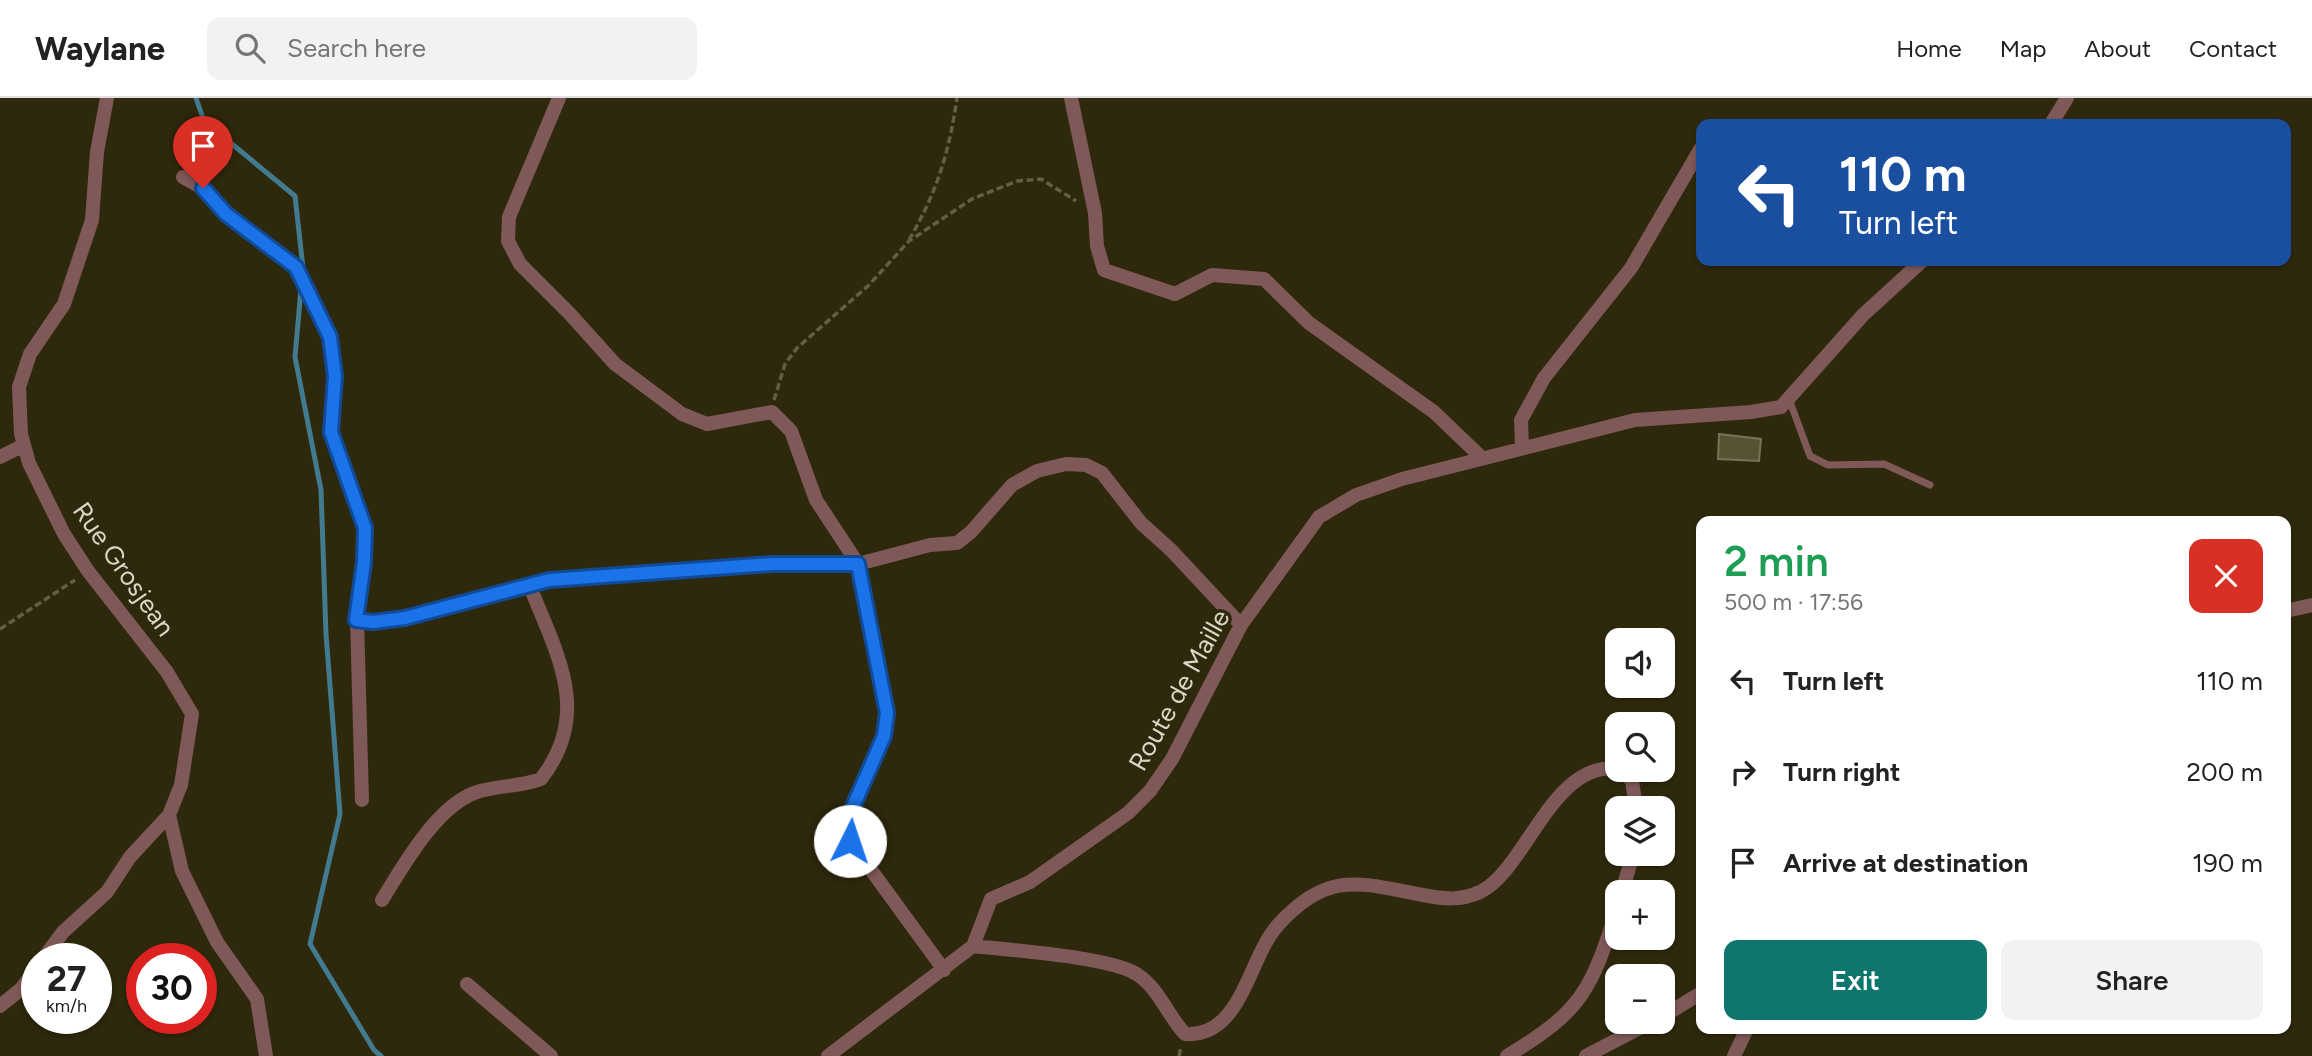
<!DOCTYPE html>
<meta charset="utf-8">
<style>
:root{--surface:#fff;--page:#f2f2f2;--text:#222;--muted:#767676;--line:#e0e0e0;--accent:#0f766e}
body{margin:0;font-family:Figtree,sans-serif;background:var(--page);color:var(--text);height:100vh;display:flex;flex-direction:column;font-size:26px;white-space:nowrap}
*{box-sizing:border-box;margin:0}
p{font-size:23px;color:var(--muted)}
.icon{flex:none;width:38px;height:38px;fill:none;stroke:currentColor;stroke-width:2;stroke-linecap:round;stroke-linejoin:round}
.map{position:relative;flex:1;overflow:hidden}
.details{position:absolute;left:1696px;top:418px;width:595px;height:518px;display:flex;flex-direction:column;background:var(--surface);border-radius:14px;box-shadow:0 2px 5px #0004}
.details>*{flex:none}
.hud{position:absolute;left:1696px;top:21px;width:595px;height:147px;border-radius:14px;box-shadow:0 2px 5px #0004;background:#1a4fa0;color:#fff;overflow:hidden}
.tools{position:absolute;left:1605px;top:530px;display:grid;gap:14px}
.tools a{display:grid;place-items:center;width:70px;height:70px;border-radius:14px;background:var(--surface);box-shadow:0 2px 5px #0004;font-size:35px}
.speed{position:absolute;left:21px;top:845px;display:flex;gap:14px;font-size:35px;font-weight:700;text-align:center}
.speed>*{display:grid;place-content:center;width:91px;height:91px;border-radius:50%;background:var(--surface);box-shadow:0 2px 5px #0004;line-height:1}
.speed small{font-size:18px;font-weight:400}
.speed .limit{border:10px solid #d22;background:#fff;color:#111}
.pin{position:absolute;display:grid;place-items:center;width:60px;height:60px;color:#fff;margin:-72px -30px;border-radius:50% 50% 50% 0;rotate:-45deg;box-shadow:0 0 7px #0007}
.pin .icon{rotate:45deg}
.me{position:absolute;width:77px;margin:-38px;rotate:4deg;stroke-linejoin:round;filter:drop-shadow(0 0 5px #0008)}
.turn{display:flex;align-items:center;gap:24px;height:147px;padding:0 28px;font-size:32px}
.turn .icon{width:91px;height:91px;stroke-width:2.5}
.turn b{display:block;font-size:49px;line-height:60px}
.round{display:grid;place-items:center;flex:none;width:74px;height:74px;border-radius:14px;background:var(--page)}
.head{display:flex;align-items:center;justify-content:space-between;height:119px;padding:0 28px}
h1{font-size:42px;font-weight:600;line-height:52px;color:#1e9e55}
.cta{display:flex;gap:14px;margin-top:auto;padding:14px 28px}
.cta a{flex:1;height:80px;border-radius:14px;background:var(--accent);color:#fff;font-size:28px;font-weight:600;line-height:80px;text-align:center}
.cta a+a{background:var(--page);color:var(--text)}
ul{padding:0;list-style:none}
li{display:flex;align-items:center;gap:21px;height:91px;padding:0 28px}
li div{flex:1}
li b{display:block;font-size:26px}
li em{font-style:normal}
header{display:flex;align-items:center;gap:42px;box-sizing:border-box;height:98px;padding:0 35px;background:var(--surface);border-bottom:2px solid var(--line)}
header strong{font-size:33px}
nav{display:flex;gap:38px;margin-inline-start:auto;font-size:24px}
.search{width:490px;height:63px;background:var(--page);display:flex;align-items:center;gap:18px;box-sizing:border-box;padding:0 24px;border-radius:14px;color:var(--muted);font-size:26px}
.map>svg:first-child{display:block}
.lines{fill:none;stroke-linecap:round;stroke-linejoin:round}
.stream{stroke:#427b8f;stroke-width:5}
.building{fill:#585235;stroke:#797355;stroke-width:2}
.path{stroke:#635e46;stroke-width:3.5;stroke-dasharray:7 3.5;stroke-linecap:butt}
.service{stroke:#7f5958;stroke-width:7}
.minor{stroke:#7f5958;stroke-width:14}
.route-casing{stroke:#114b97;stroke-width:18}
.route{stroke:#1a73e8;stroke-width:12}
.labels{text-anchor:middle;stroke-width:7;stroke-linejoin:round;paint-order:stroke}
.street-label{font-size:26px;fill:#d9d6c6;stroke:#2e280c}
</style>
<header>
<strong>Waylane</strong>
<div class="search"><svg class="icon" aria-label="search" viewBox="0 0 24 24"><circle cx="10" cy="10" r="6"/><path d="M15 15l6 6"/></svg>Search here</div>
<nav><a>Home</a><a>Map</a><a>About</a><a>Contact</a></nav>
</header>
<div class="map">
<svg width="2312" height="958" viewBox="0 0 2312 958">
<rect width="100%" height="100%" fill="#2e280c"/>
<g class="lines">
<!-- stream -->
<path class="stream" d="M 196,0 L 204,23 L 295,98 L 303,170
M 301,191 L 295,259 L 321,392 L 326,536 L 340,716 L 310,846 L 374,952 L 381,958"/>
</g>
<!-- building -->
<path class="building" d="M 1719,336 L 1761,341 L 1759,363 L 1718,361 Z"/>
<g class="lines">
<!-- path -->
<path class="path" d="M 909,142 C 937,94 949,55 957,0
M 774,302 L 785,266 L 797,250 L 869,187 L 909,143 L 972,101 L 1017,83 L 1041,81 L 1076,103
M 0,531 L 75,482
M 1179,958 L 1181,949"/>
<!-- service -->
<path class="service" d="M 1789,301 L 1810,358 L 1828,367 L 1884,366 L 1930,387"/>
<!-- minor -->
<path class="minor" d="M 107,0 L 97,54 L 92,122 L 64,206 L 30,256 L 19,289 L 21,336 L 29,365 L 64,436 L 88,473 L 167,574 L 192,616 L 181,687 L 169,717 L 182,773 L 217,844 L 257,901 L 266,958
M 559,0 L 509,119 L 508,143 L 520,166 L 570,216 L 615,266 L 682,316 L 707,326 L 772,314 L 791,333 L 816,402 L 858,466 L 887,615 L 884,638 L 848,720 L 850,743 L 944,872
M 1071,0 L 1095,115 L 1097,148 L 1104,172 L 1175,196 L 1212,177 L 1264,181 L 1309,225 L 1434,314 L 1482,360
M 2051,26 L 2067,0
M 183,79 L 203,90 L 226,115 L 296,169 L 330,239 L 335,278 L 331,334 L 365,430 L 364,465 L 357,521 L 373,524 L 405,520 L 549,482 L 772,466 L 858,466 L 930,447 L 957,445 L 971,434 L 1012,387 L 1037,373 L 1066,366 L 1086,367 L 1102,375 L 1141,425 L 1171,452 L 1241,527
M 1522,349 L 1521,322 L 1544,280 L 1631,170 L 1701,50
M 0,359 L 24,347
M 2286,513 L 2312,507
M 357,521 L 362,702
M 1622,672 L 1632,683 L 1636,710
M 1622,794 L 1633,756
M 382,802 C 403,768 437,707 477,694 C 498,687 520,689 541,681 C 593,614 556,555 529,486
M 973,848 L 991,801 L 1030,784 L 1128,715 L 1150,693 L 1172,661 L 1241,527 L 1319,419 L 1356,397 L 1402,381 L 1635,322 L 1751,314 L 1781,309 L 1863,217 L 1922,163
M 973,848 C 1008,852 1113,859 1138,877 C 1159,891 1168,918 1185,936 C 1242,940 1248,860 1278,827 C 1328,772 1359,785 1423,797 C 1444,801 1460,803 1480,794 C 1526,772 1552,663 1617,671
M 43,861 L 63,834 L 107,794 L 130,759 L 169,717
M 467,886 L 551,958
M 0,908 L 21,891 L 37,869
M 1662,919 L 1701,895
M 828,958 L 973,848
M 1507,958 C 1582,913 1591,893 1617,811
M 1586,958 L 1651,924
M 1734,958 L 1747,931"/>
</g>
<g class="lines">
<!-- route casing -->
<g class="route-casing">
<path id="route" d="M 203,90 L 226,116 L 296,169 L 330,239 L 335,278 L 331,334 L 365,430 L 364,464 L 356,522 L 373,524 L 405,520 L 549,482 L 772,466 L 858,466 L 887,615 L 884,638 L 848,720 L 850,743"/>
</g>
<!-- route -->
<use href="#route" class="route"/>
</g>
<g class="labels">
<!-- street labels -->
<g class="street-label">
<text transform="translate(124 471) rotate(55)" y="9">Rue Grosjean</text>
<text transform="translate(1179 592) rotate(-61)" y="9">Route de Maille</text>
</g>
</g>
</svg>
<div class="tools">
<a><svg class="icon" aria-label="sound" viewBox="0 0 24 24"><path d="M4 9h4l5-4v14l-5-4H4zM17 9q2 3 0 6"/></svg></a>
<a><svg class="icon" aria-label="search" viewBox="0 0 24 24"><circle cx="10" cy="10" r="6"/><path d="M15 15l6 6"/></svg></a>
<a><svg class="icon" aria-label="layers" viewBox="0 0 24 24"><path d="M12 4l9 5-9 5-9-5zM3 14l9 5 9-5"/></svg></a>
<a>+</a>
<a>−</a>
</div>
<div class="speed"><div>27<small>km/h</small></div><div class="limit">30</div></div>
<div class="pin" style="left:203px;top:90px;background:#d93025"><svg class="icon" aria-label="arrive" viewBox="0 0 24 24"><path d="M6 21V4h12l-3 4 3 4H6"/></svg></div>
<svg class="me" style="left:850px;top:743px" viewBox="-20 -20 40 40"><circle r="19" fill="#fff"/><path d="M0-13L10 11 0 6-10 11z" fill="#1a73e8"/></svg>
<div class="hud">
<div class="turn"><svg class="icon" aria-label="left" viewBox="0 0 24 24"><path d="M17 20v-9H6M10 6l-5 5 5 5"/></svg><div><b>110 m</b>Turn left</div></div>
</div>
<section class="details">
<div class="head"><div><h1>2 min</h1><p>500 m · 17:56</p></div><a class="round" style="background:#d93025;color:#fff"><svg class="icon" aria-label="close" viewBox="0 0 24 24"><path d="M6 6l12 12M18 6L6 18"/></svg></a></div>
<ul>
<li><svg class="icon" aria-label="left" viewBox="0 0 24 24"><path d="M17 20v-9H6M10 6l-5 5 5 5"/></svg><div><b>Turn left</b></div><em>110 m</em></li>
<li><svg class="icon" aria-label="right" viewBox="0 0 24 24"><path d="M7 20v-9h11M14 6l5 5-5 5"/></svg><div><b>Turn right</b></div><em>200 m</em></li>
<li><svg class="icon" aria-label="arrive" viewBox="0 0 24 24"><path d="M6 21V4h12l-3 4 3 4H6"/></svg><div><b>Arrive at destination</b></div><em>190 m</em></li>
</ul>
<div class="cta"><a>Exit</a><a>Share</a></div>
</section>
</div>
